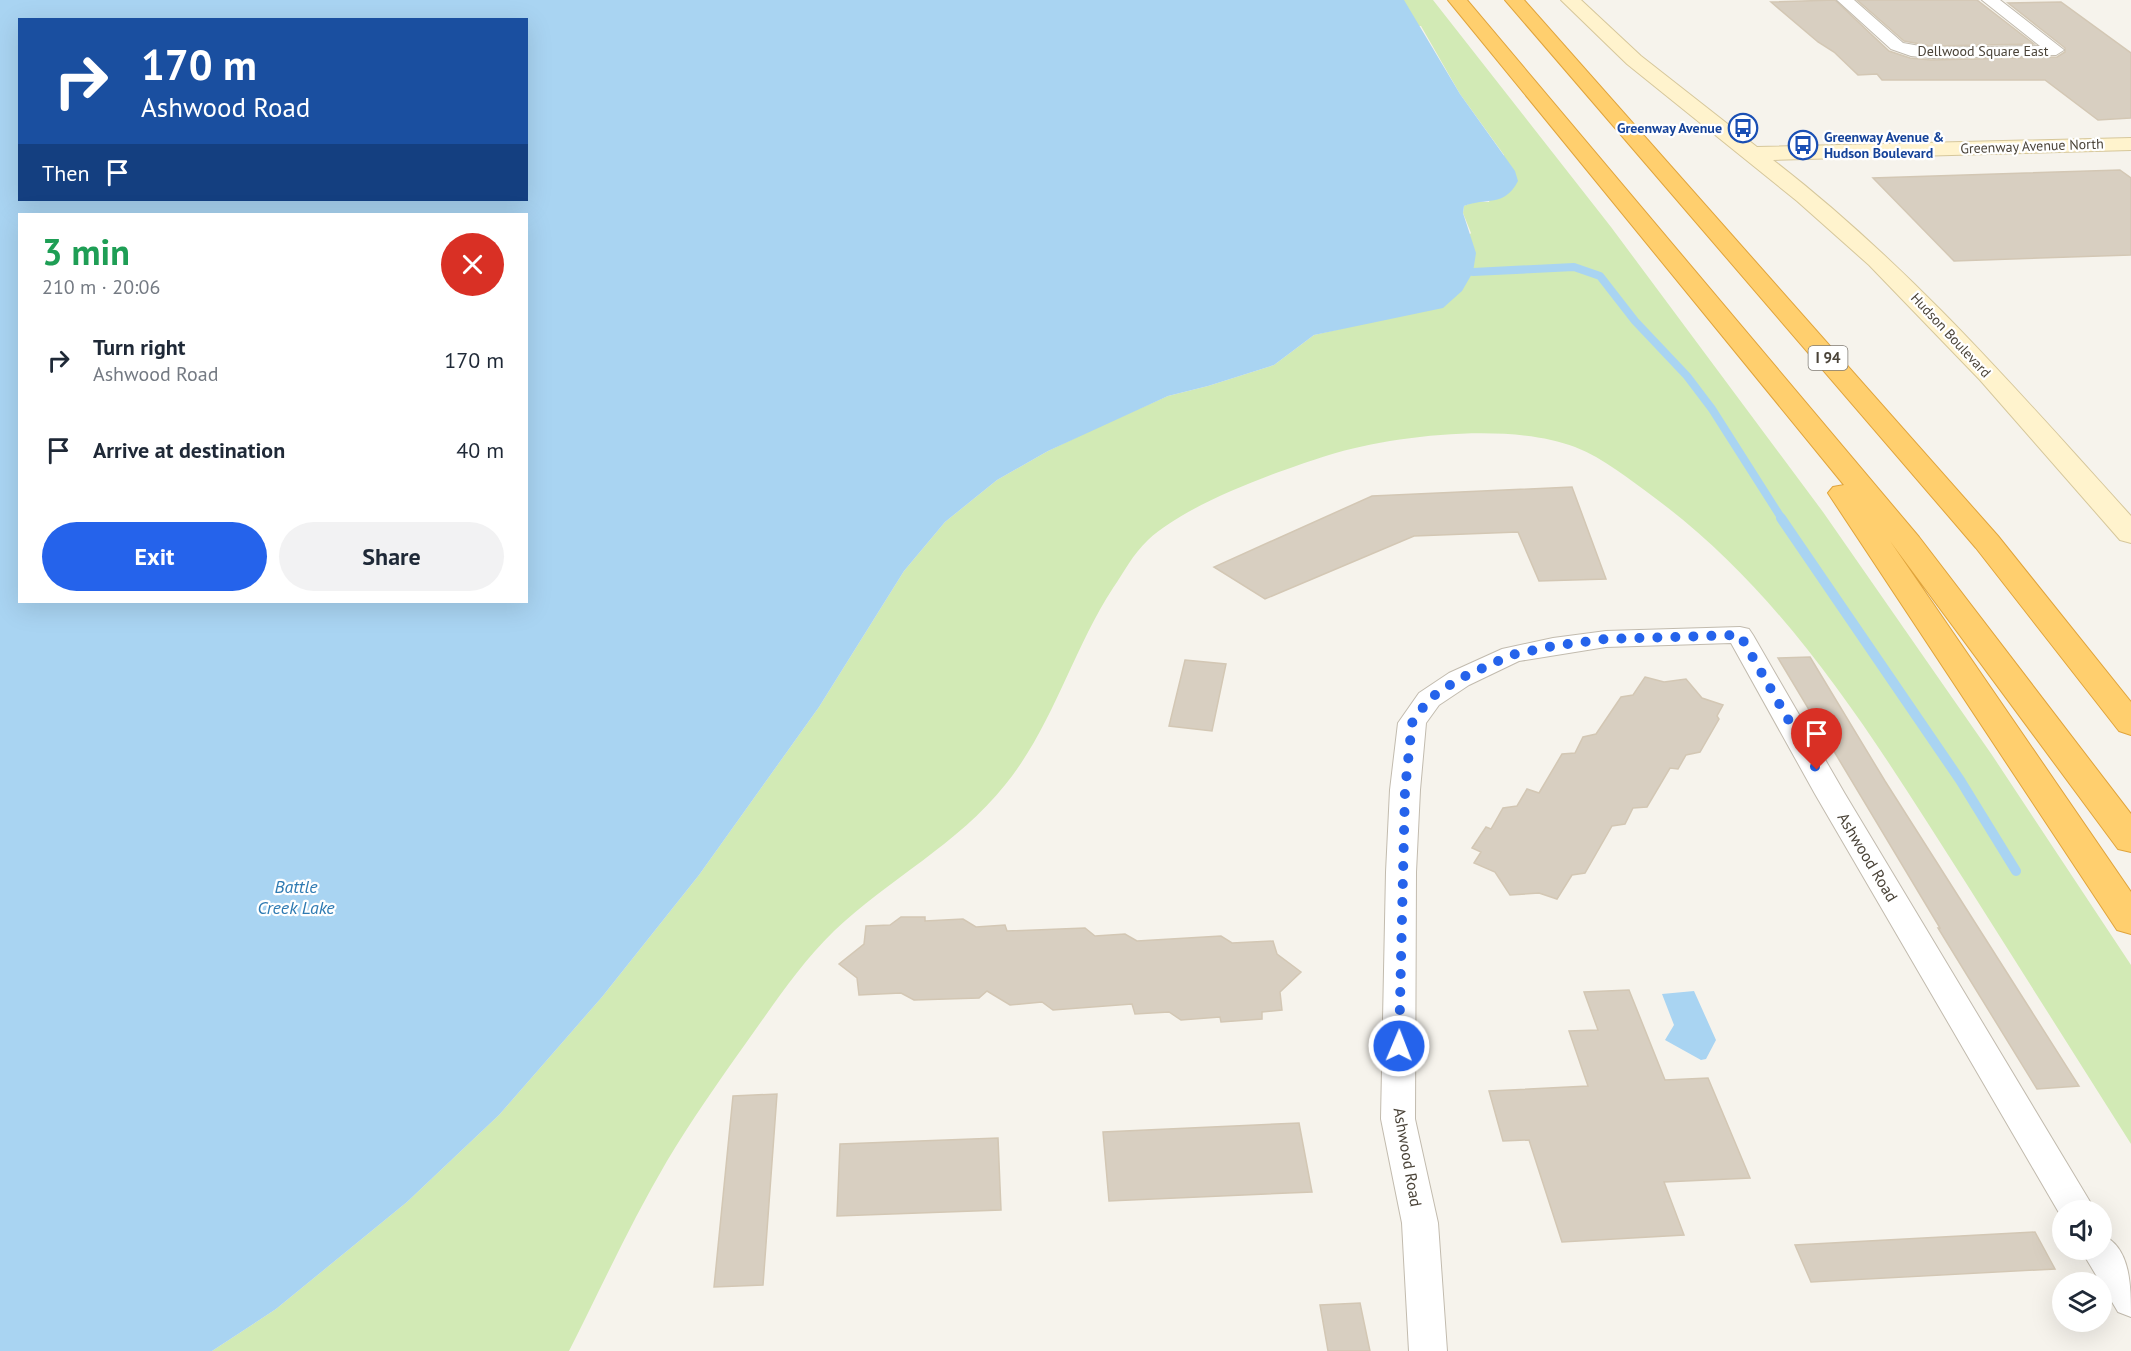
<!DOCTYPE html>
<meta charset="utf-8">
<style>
:root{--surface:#fff;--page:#f2f2f3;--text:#1f2937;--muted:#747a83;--accent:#2563eb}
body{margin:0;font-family:"PT Sans",sans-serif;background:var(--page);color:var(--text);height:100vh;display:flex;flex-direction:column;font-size:22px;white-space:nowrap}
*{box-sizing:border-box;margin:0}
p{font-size:20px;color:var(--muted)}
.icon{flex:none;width:33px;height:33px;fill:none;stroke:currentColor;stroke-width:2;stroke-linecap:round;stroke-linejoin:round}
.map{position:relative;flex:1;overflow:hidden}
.panel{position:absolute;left:18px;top:213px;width:510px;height:390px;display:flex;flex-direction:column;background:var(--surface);border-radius:0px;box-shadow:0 6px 24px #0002}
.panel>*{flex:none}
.top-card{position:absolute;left:18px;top:18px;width:510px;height:183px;border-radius:0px;box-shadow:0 6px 24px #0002;background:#1a4fa0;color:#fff;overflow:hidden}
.buttons{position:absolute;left:2052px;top:1200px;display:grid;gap:12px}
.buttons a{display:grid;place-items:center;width:60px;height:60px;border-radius:50%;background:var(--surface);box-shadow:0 6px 24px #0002;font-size:30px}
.pin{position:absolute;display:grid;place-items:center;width:51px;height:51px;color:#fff;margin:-62px -26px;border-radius:50% 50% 50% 0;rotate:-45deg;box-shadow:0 0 6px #0007}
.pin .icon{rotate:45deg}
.me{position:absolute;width:66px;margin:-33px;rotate:1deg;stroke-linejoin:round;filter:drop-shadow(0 0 4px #0008)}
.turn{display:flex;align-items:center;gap:21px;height:126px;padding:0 24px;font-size:27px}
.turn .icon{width:78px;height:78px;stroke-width:2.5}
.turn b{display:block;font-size:42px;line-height:51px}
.then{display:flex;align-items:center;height:57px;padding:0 24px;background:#0003;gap:12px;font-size:22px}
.round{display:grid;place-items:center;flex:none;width:63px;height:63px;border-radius:32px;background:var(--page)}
.headline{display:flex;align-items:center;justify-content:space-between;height:102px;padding:0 24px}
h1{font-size:36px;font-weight:800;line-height:45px;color:#1e9e55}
.primary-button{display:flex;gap:12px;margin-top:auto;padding:12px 24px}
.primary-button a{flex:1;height:69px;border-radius:36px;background:var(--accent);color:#fff;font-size:24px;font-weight:800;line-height:69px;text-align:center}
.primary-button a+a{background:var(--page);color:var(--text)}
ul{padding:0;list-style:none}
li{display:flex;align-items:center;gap:18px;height:90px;padding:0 24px}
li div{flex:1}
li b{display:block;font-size:22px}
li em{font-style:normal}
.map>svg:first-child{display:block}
.green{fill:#d2eab5}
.water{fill:#a9d4f2;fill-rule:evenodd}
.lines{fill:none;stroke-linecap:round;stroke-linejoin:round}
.stream-far1{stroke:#a9d4f2;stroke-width:8}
.stream{stroke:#a9d4f2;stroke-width:10}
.building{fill:#d8cfc1;stroke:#d3c7b4;stroke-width:1.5}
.street-casing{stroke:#c2bbae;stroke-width:2}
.secondary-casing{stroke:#d6c79b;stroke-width:2}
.highway-casing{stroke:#e0a43c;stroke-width:2}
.street{fill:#fff;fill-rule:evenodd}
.secondary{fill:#fff3cd;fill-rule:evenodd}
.highway{fill:#ffcf6e;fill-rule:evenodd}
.route{stroke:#2563eb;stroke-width:10;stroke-dasharray:0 18}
.labels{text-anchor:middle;stroke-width:4.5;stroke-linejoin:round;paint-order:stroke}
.far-street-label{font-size:14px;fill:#4b4439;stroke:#fff}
.far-transit-label{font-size:14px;font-weight:bold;fill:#164399;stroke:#fff;text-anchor:end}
.shield{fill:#fff;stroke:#817c74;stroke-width:1.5}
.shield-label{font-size:15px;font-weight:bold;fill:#4b4439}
.street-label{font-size:16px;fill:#4b4439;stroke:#fff}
.water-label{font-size:18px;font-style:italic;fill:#2e7ab2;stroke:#fff}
</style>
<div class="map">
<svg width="2131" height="1351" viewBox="0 0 2131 1351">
<rect width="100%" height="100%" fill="#f6f3ec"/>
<!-- green -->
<path class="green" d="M 0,0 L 1433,0 L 1611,227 L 1823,512 L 1992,755 L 2131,965 L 2131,1144 C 2076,1057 2021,970 1966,883 C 1877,744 1790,598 1655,498 C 1629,479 1605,459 1575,447 C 1511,422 1394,435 1329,455 C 1278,471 1186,504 1148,540 C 1133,554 1124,572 1113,588 C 1072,651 1053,726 1005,785 C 958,844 889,879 834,931 C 800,964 774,1004 746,1043 C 719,1081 691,1121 667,1161 C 631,1222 601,1288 569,1351 L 212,1351 L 276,1309 L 407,1202 L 499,1115 L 602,997 L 699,875 L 819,707 L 904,571 L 945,522 L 997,480 L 1048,451 L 1100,426 L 1168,396 L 1208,386 L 1274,365 L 1314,335 L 1400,315 L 1471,233 L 1463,213 L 1464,206 L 1473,202 L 1489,202 L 1504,155 L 1460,94 L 1421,26 L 526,20 L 20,20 Z"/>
<!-- water -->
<path class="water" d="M 0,0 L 1404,0 L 1460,94 L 1515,171 L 1518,181 C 1504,208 1486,197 1464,206 L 1463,213 L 1476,253 L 1473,272 L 1462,291 L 1443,308 L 1314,335 L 1274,365 L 1208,386 L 1168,396 L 1048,451 L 997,480 L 945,522 L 904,571 L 819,707 L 699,875 L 602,997 L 499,1115 L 407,1202 L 276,1309 L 212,1351 L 0,1351 ZM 20,20 L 526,20 L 526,200 L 20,200 ZM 20,214 L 526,214 L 526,602 L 20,602 Z
M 1694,991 L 1716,1040 L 1706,1059 L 1701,1060 L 1665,1040 L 1674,1025 L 1662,994 Z"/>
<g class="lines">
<!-- stream-far1 -->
<path class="stream-far1" d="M 1473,272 L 1574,267 L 1600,276 L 1635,321 L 1687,376 L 1712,409 L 1782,519"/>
<!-- stream -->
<path class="stream" d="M 1781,518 L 1960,780 L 2016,871"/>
</g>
<!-- building -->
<path class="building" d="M 1835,0 L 1889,51 L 1910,58 L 1931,60 L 2057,57 L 2065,52 L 2065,48 L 2008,3 L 2061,2 L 2131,53 L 2131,118 L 2098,120 L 2045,80 L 1882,80 L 1877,74 L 1858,75 L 1834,52 L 1818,42 L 1771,2 Z
M 1857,0 L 1977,0 L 2034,44 L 1931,46 L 1904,41 Z
M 2120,170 L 2131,178 L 2131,255 L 1954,261 L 1873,178 Z
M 1572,487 L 1606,579 L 1539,581 L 1518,532 L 1414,536 L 1265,599 L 1214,567 L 1372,496 Z
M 1810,657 L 1885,781 L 2079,1086 L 2037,1089 L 1938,928 L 1940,928 L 1778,658 Z
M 1185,660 L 1226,664 L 1212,731 L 1169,726 Z
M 1645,677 L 1664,682 L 1686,679 L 1702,698 L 1723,705 L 1717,716 L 1719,719 L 1700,752 L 1686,755 L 1678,769 L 1670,768 L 1647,807 L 1633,808 L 1625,824 L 1612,826 L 1585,873 L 1572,875 L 1557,899 L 1539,893 L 1510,895 L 1495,872 L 1474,863 L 1481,852 L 1472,848 L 1486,827 L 1491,829 L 1503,808 L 1517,806 L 1527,789 L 1539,793 L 1562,754 L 1575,753 L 1583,737 L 1596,734 L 1621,697 L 1633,695 Z
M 901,917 L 925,917 L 925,921 L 963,919 L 976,927 L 1005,925 L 1007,931 L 1085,928 L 1095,936 L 1125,934 L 1137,941 L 1221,936 L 1232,943 L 1273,941 L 1277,954 L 1301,972 L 1280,992 L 1282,1010 L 1262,1012 L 1262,1019 L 1221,1022 L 1220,1017 L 1181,1020 L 1169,1012 L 1135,1014 L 1132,1004 L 1053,1010 L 1042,1002 L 1010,1005 L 987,991 L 979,998 L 914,1000 L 901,993 L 859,995 L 857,978 L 839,964 L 864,944 L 866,926 L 890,925 Z
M 1629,990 L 1665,1080 L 1708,1078 L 1750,1178 L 1664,1182 L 1684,1235 L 1562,1242 L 1529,1140 L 1503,1141 L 1489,1091 L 1588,1086 L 1569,1031 L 1598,1030 L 1584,992 Z
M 777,1094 L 763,1285 L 714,1287 L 733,1096 Z
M 1299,1123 L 1312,1192 L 1109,1201 L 1103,1132 Z
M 998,1138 L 1001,1210 L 837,1216 L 840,1144 Z
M 2035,1232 L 2055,1269 L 1811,1282 L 1795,1245 Z
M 1360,1303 L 1370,1351 L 1328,1351 L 1320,1305 Z"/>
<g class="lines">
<!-- street casing -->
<g class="street-casing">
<path id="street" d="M 1837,0 L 1854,0 L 1903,43 L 1931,48 L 2040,46 L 1982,0 L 2000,0 L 2064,50 L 2056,55 L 1931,58 L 1911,56 L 1891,49 Z
M 1740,627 L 1749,629 L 1753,635 L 1845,794 L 2095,1210 L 2062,1210 L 2062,1218 L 1815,794 L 1731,643 L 1606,647 L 1519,661 L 1469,685 L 1439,705 L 1426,723 L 1420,790 L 1416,872 L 1415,1119 L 1438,1223 L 1447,1351 L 1409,1351 L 1402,1223 L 1381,1119 L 1386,872 L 1390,790 L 1398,723 L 1419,693 L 1449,673 L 1502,649 L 1553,638 L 1606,631 Z
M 2102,1235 C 2131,1247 2131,1287 2131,1317 L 2118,1312 L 2081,1250 L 2102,1250 Z"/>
</g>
<!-- secondary casing -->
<g class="secondary-casing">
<path id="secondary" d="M 1561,0 L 1581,0 L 1641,56 L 1757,147 L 2131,138 L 2131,150 L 1773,160 C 1909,265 2016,389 2131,516 L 2131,543 L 2120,540 L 1980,380 L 1869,265 L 1797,201 L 1627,64 Z"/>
</g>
<!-- highway casing -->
<g class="highway-casing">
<path id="highway" d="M 1448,0 L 1467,0 L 1919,537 L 2131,814 L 2131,852 L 2118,849 L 1890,541 L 2131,892 L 2131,934 L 2117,930 L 1828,493 L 1833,487 L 1844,485 Z
M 1505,0 L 1524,0 L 1998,536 L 2131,702 L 2131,735 L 2119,731 L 1976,548 Z"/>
</g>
<!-- street -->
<use href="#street" class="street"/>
<!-- secondary -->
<use href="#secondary" class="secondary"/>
<!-- highway -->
<use href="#highway" class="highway"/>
</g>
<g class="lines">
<!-- route -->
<path class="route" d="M 1399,1046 L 1405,790 L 1412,723 L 1429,699 L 1459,679 L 1511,655 L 1553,646 L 1606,639 L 1740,635 L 1817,770"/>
</g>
<!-- icons -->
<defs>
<g id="bus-ring" transform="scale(1.5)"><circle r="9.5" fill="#fff" stroke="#1a4fb4" stroke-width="1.5"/><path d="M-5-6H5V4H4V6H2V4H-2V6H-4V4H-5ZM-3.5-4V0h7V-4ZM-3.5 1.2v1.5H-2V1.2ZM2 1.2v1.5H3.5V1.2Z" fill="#1a4fb4"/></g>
</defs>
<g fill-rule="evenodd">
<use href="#bus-ring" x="1743" y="128"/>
<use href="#bus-ring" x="1803" y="145"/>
</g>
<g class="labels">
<!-- far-street labels -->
<g class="far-street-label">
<text x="1983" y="56">Dellwood Square East</text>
<text transform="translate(2032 146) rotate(-2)" y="5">Greenway Avenue North</text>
<text transform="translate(1951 335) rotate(47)" y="5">Hudson Boulevard</text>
</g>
<!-- far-transit labels -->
<g class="far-transit-label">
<text x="1722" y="133">Greenway Avenue</text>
<text x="1824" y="142" text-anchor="start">Greenway Avenue &amp;<tspan x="1824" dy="16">Hudson Boulevard</tspan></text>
</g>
<!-- shield labels -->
<rect class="shield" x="1808.5" y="346" width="39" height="24" rx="4.5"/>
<g class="shield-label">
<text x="1828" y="363">I 94</text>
</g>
<!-- street labels -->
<g class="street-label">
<text transform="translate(1868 857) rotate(59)" y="6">Ashwood Road</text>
<text transform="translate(1408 1157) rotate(80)" y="6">Ashwood Road</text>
</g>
<!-- water labels -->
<g class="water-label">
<text x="296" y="893">Battle<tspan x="296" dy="21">Creek Lake</tspan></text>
</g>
</g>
</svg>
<div class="buttons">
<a><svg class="icon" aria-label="sound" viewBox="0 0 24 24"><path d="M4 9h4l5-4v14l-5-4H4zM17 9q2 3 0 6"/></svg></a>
<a><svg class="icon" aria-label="layers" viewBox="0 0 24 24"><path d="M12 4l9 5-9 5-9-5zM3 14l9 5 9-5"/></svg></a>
</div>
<div class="pin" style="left:1817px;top:770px;background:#d93025"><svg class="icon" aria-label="arrive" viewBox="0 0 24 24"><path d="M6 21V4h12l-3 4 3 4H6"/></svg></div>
<svg class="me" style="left:1399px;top:1046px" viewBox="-20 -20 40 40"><circle r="17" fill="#2563eb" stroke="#fff" stroke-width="3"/><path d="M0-11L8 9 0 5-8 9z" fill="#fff"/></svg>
<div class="top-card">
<div class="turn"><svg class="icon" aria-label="right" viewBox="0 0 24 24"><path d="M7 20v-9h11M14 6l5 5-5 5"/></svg><div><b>170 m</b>Ashwood Road</div></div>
<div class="then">Then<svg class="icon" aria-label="arrive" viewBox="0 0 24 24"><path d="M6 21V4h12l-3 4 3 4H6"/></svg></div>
</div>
<section class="panel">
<div class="headline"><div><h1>3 min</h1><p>210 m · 20:06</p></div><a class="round" style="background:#d93025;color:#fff"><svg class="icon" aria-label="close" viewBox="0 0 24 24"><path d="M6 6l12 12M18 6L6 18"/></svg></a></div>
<ul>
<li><svg class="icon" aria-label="right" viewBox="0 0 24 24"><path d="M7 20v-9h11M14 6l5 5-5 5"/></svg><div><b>Turn right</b><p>Ashwood Road</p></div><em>170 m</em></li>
<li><svg class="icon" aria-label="arrive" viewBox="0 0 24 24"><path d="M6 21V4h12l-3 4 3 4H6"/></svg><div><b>Arrive at destination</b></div><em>40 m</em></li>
</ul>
<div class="primary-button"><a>Exit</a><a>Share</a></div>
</section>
</div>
